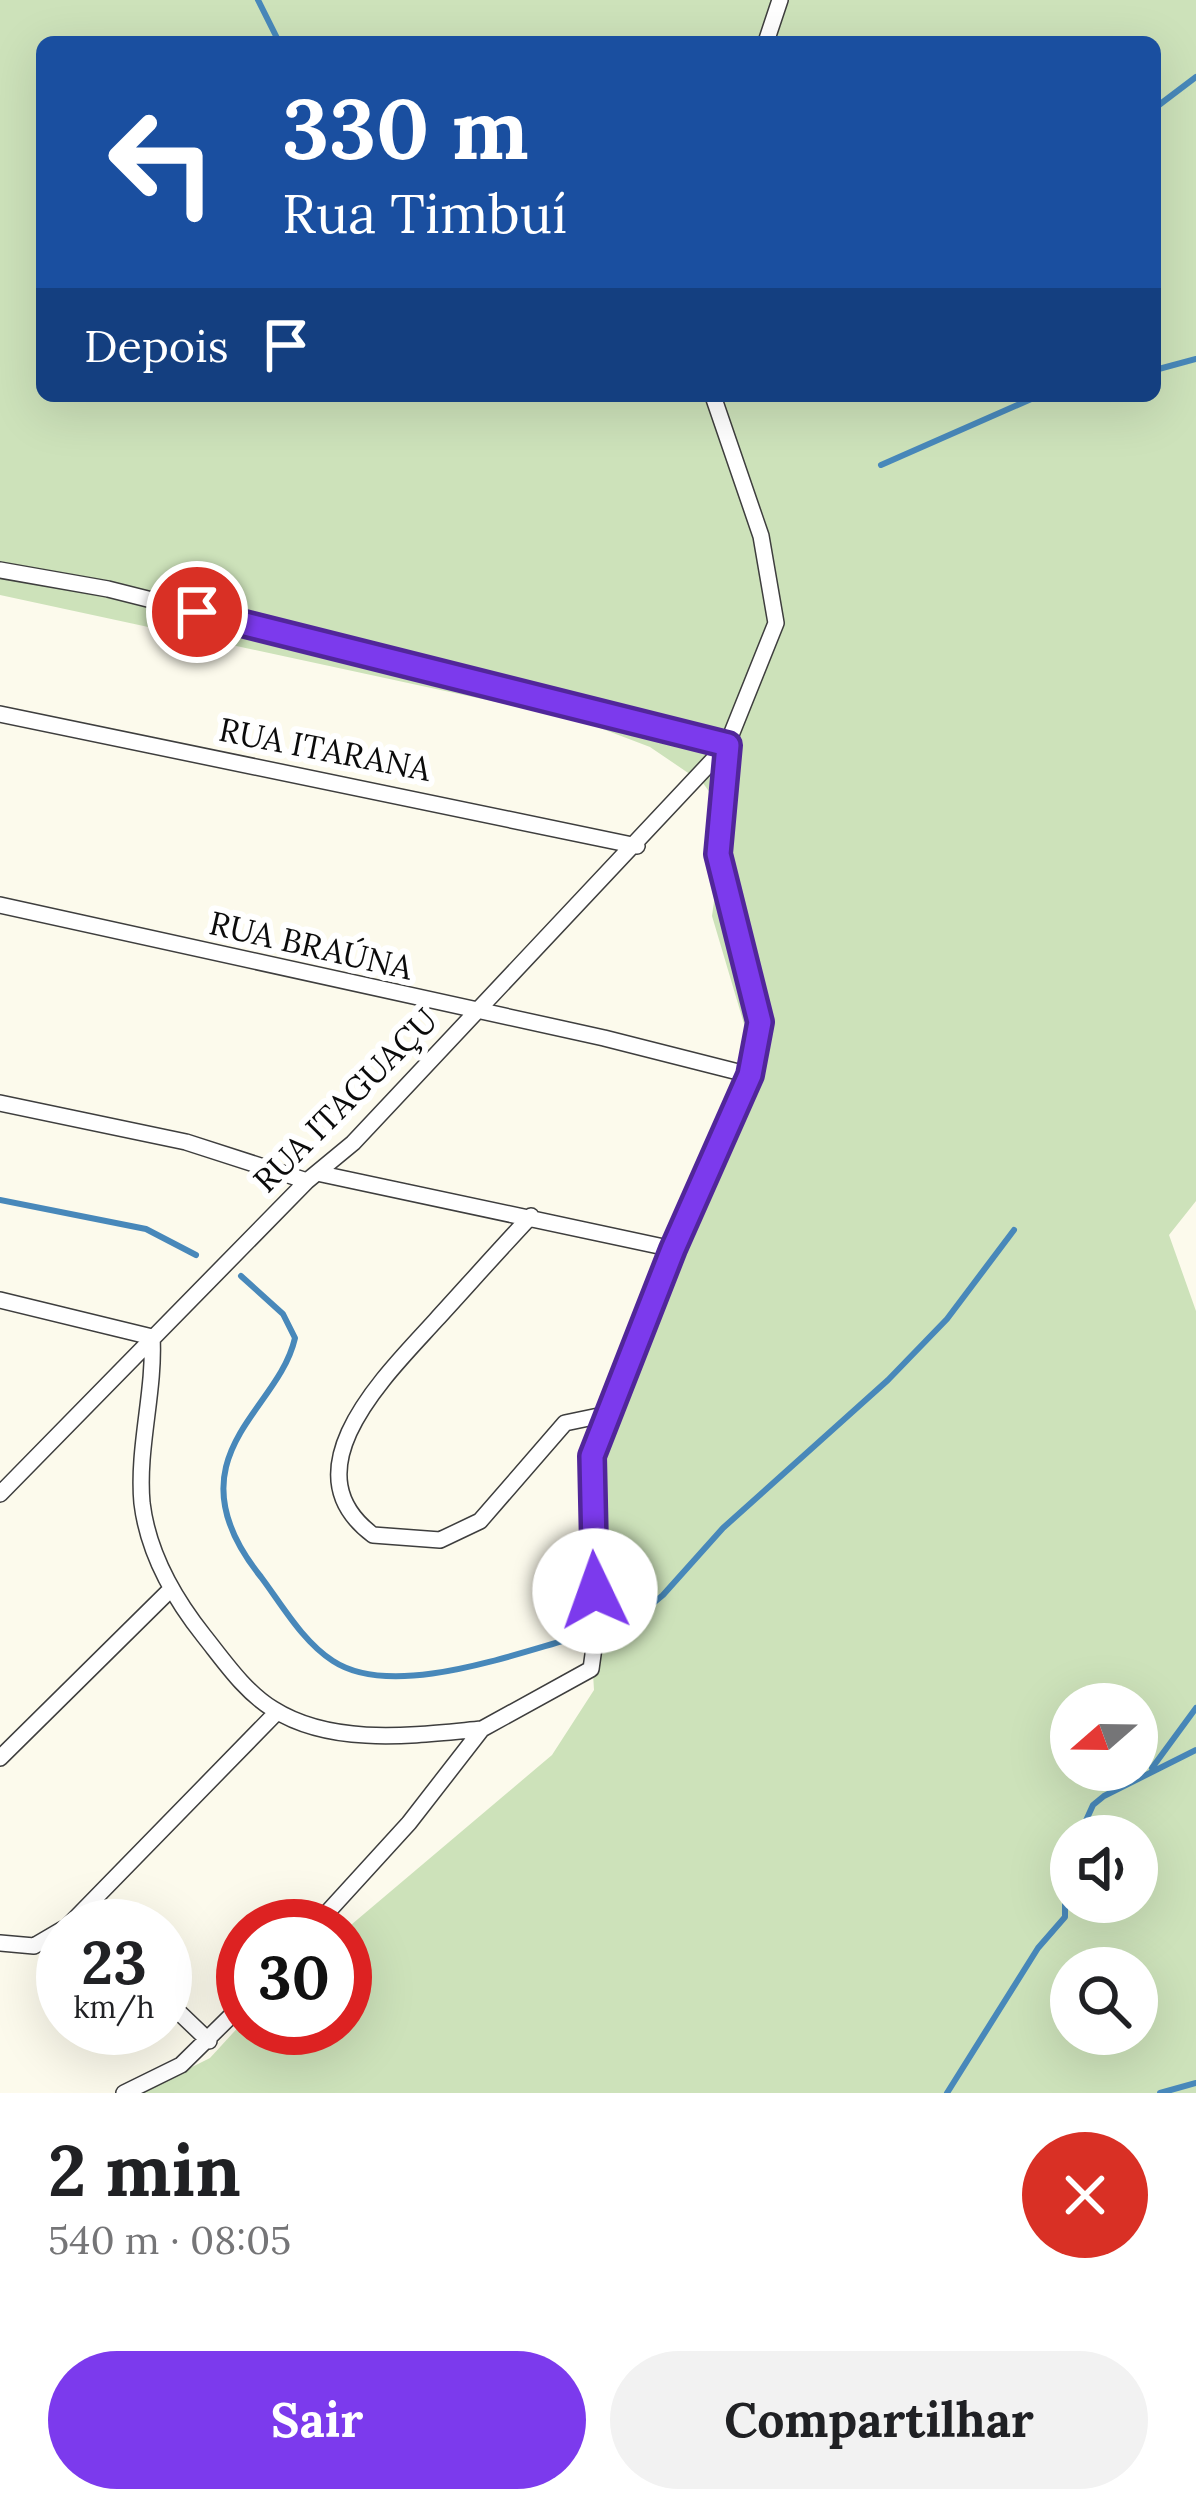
<!DOCTYPE html>
<html lang="pt">
<meta charset="utf-8">
<style>
:root{--surface:#fff;--page:#f2f2f2;--text:#202124;--muted:#757577;--accent:#7c3aed}
body{margin:0;font-family:Lora,serif;background:var(--page);color:var(--text);height:100vh;display:flex;flex-direction:column;font-size:45px;white-space:nowrap}
*{box-sizing:border-box;margin:0}
p{font-size:39px;color:var(--muted)}
.icon{flex:none;width:66px;height:66px;fill:none;stroke:currentColor;stroke-width:2;stroke-linecap:round;stroke-linejoin:round}
.map{position:relative;height:2093px;overflow:hidden}
.details{display:flex;flex-direction:column;background:var(--surface);flex:1}
.details>*{flex:none}
.hud{position:absolute;left:36px;top:36px;width:1125px;height:366px;border-radius:18px;box-shadow:0 12px 48px #0002;background:#1a4fa0;color:#fff;overflow:hidden}
.needle{width:78px;rotate:250deg}
.tools{position:absolute;left:1050px;top:1683px;display:grid;gap:24px}
.tools a{display:grid;place-items:center;width:108px;height:108px;border-radius:50%;background:var(--surface);box-shadow:0 12px 48px #0002;font-size:60px}
.speed{position:absolute;left:36px;top:1899px;display:flex;gap:24px;font-size:60px;font-weight:700;text-align:center}
.speed>*{display:grid;place-content:center;width:156px;height:156px;border-radius:50%;background:var(--surface);box-shadow:0 12px 48px #0002;line-height:1}
.speed small{font-size:30px;font-weight:400}
.speed .limit{border:18px solid #d22;background:#fff;color:#111}
.pin{position:absolute;display:grid;place-items:center;width:102px;height:102px;color:#fff;margin:-51px;border:6px solid #fff;border-radius:50%;box-shadow:0 3px 12px #0007}
.me{position:absolute;width:132px;margin:-66px;rotate:357deg;stroke-linejoin:round;filter:drop-shadow(0 0 9px #0008)}
.turn{display:flex;align-items:center;gap:42px;height:252px;padding:0 48px;font-size:54px}
.turn .icon{width:156px;height:156px;stroke-width:2.5}
.turn b{display:block;font-size:84px;line-height:102px}
.then{display:flex;align-items:center;height:114px;padding:0 48px;background:#0003;gap:24px;font-size:45px}
.round{display:grid;place-items:center;flex:none;width:126px;height:126px;border-radius:63px;background:var(--page)}
.summary{display:flex;align-items:center;justify-content:space-between;height:204px;padding:0 48px}
h1{font-size:72px;font-weight:700;line-height:90px}
.primary-button{display:flex;gap:24px;margin-top:auto;padding:24px 48px}
.primary-button a{flex:1;height:138px;border-radius:72px;background:var(--accent);color:#fff;font-size:48px;font-weight:700;line-height:138px;text-align:center}
.primary-button a+a{background:var(--page);color:var(--text)}
.map>svg:first-child{display:block}
.green{fill:#cde2ba;fill-rule:evenodd}
.lines{fill:none;stroke-linecap:round;stroke-linejoin:round}
.stream{stroke:#4888ba;stroke-width:6}
.street-casing{stroke:#3e3e3e;stroke-width:18}
.street{stroke:#fff;stroke-width:15}
.route-casing{stroke:#51269a;stroke-width:30}
.route{stroke:#7c3aed;stroke-width:21}
.labels{text-anchor:middle;stroke-width:12;stroke-linejoin:round;paint-order:stroke}
.street-label{font-size:33px;fill:#0b0b0b;stroke:#fff}
</style>
<div class="map">
<svg width="1196" height="2093" viewBox="0 0 1196 2093">
<rect width="100%" height="100%" fill="#fcfaec"/>
<!-- green -->
<path class="green" d="M 0,0 L 1196,0 L 1196,1201 L 1169,1235 L 1196,1311 L 1196,2093 L 140,2093 L 210,2058 L 243,2022 L 243,2028 L 345,2028 L 345,1930 L 552,1755 L 594,1690 L 584,1529 L 672,1229 L 713,1143 L 747,1034 L 712,916 L 721,850 L 720,807 L 703,783 L 650,747 L 579,720 L 0,595 ZM 42,42 L 1155,42 L 1155,396 L 42,396 ZM 1071,1704 L 1137,1704 L 1137,1770 L 1071,1770 ZM 1071,1836 L 1137,1836 L 1137,1902 L 1071,1902 ZM 1071,1968 L 1137,1968 L 1137,2034 L 1071,2034 Z"/>
<g class="lines">
<!-- stream -->
<path class="stream" d="M 258,0 L 279,42
M 1155,108 L 1196,77
M 1155,370 L 1196,359
M 881,465 L 1038,396
M 0,1200 L 146,1229 L 196,1255
M 241,1276 L 283,1314 L 295,1338 C 284,1386 238,1418 226,1467 C 216,1508 236,1546 261,1577 C 282,1605 303,1642 333,1661 C 394,1701 518,1652 584,1635
M 627,1625 L 663,1595 L 723,1528 L 888,1380 L 947,1319 L 1014,1230
M 1152,1768 L 1196,1708
M 1079,1836 L 1093,1805 L 1104,1796 L 1196,1750
M 947,2093 L 1038,1948 L 1065,1917 L 1065,1869 L 1071,1855
M 1160,2093 L 1196,2083"/>
<!-- street casing -->
<g class="street-casing">
<path id="street" d="M 766,42 L 780,0
M 0,570 L 108,589 L 727,745
M 0,714 L 637,846
M 0,905 L 604,1038 L 750,1075
M 0,1103 L 186,1142 L 307,1181
M 317,1173 L 673,1249
M 531,1216 C 499,1250 468,1285 436,1320 C 387,1374 286,1470 373,1535 L 440,1540 L 480,1521 L 565,1423 L 608,1414
M 0,1300 L 152,1337
M 152,1337 C 155,1392 137,1448 142,1503 C 148,1553 173,1597 204,1636 C 224,1661 245,1692 273,1709 C 333,1747 416,1735 482,1729
M 0,1494 L 307,1181 L 353,1143 L 727,745
M 0,1758 L 170,1590
M 68,1926 L 277,1712
M 315,1926 L 409,1823 L 482,1729 L 591,1669 L 597,1626 L 592,1456 L 673,1249 L 750,1075 L 760,1021 L 718,853 L 727,745 L 776,623 L 761,536 L 713,396
M 0,1943 L 34,1946 L 63,1929
M 165,1999 L 209,2041
M 124,2093 L 181,2065 L 243,2004"/>
</g>
<!-- street -->
<use href="#street" class="street"/>
</g>
<g class="lines">
<!-- route casing -->
<g class="route-casing">
<path id="route" d="M 197,612 L 728,745 L 718,854 L 760,1022 L 750,1075 L 673,1249 L 592,1456 L 595,1591"/>
</g>
<!-- route -->
<use href="#route" class="route"/>
</g>
<g class="labels">
<!-- street labels -->
<g class="street-label">
<text transform="translate(325 749) rotate(11)" y="12">RUA ITARANA</text>
<text transform="translate(311 945) rotate(13)" y="12">RUA BRAÚNA</text>
<text transform="translate(345 1100) rotate(-45)" y="12">RUA ITAGUAÇU</text>
</g>
</g>
</svg>
<div class="tools">
<a><svg class="needle" viewBox="-14 -14 28 28"><path d="M0-13l5 13h-10z" fill="#e53935"/><path d="M0 13l5-13h-10z" fill="#757577"/></svg></a>
<a><svg class="icon" aria-label="sound" viewBox="0 0 24 24"><path d="M4 9h4l5-4v14l-5-4H4zM17 9q2 3 0 6"/></svg></a>
<a><svg class="icon" aria-label="search" viewBox="0 0 24 24"><circle cx="10" cy="10" r="6"/><path d="M15 15l6 6"/></svg></a>
</div>
<div class="speed"><div>23<small>km/h</small></div><div class="limit">30</div></div>
<div class="pin" style="left:197px;top:612px;background:#d93025"><svg class="icon" aria-label="arrive" viewBox="0 0 24 24"><path d="M6 21V4h12l-3 4 3 4H6"/></svg></div>
<svg class="me" style="left:595px;top:1591px" viewBox="-20 -20 40 40"><circle r="19" fill="#fff"/><path d="M0-13L10 11 0 6-10 11z" fill="#7c3aed"/></svg>
<div class="hud">
<div class="turn"><svg class="icon" aria-label="left" viewBox="0 0 24 24"><path d="M17 20v-9H6M10 6l-5 5 5 5"/></svg><div><b>330 m</b>Rua Timbuí</div></div>
<div class="then">Depois<svg class="icon" aria-label="arrive" viewBox="0 0 24 24"><path d="M6 21V4h12l-3 4 3 4H6"/></svg></div>
</div>
</div>
<section class="details">
<div class="summary"><div><h1>2 min</h1><p>540 m · 08:05</p></div><a class="round" style="background:#d93025;color:#fff"><svg class="icon" aria-label="close" viewBox="0 0 24 24"><path d="M6 6l12 12M18 6L6 18"/></svg></a></div>
<div class="primary-button"><a>Sair</a><a>Compartilhar</a></div>
</section>
